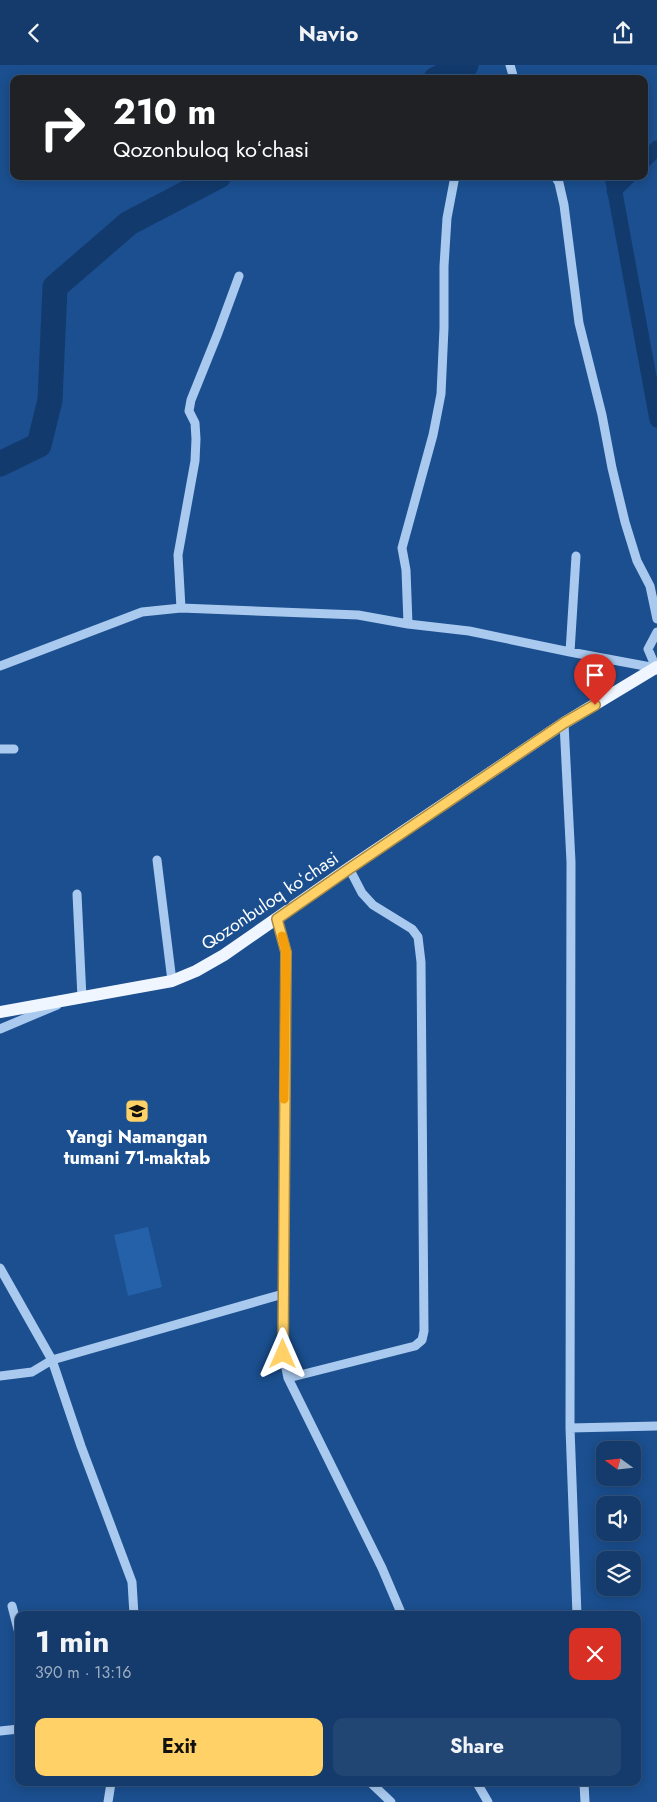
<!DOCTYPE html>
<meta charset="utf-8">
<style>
:root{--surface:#143b6b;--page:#214673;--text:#f1f3f6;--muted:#9dadc1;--line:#33557e;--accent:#ffd166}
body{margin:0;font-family:Jost,sans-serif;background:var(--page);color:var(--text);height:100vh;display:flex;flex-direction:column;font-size:19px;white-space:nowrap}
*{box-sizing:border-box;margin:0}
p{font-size:16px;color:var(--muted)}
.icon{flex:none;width:28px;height:28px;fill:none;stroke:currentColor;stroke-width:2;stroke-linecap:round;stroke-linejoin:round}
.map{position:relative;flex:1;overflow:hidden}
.side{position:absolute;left:15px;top:1546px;width:626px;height:175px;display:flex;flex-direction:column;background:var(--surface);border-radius:10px;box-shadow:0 2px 12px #0003,0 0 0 1px var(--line)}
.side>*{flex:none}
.top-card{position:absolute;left:10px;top:10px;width:638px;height:105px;border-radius:10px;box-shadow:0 2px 12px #0003,0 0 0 1px var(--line);background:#202124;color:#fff;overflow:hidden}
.needle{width:32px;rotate:285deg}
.fabs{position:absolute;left:596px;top:1376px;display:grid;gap:10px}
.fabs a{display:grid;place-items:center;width:45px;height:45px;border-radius:10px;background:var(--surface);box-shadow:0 2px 12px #0003,0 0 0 1px var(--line);font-size:25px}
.pin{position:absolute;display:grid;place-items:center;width:42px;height:42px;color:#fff;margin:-51px -21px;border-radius:50% 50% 50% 0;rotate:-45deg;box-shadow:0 0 5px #0007}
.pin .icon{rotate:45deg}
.me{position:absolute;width:55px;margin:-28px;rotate:0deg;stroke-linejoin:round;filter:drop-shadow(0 0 4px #0008)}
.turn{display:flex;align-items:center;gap:18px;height:105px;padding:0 20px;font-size:22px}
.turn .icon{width:65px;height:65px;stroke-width:2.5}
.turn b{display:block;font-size:35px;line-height:42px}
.round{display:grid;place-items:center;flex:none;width:52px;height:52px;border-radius:10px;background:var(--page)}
.summary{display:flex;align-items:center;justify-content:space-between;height:85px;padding:0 20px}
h1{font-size:30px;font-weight:700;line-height:38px}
.button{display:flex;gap:10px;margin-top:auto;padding:10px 20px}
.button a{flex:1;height:58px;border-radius:10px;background:var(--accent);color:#111;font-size:20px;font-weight:700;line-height:58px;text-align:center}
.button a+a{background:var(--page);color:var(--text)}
header{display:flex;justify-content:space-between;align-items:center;height:65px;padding:0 20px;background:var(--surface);font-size:22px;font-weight:700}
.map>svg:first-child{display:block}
.green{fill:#2461a8}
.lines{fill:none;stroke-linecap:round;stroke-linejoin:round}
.canal{stroke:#123a6d;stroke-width:15}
.river{stroke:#123a6d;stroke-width:25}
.minor{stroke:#a9c9ee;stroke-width:9}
.major{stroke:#f0f6ff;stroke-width:12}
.route-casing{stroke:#a68842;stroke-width:12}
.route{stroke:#ffd166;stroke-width:9}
.slow{stroke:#f59e0b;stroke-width:9}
.labels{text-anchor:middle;stroke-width:5;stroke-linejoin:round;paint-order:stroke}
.street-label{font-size:18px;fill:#fff;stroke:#1b4f8f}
.poi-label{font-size:18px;font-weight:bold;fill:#fff;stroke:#1b4f8f}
</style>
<header><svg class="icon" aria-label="back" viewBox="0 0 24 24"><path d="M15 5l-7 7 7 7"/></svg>Navio<svg class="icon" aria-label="share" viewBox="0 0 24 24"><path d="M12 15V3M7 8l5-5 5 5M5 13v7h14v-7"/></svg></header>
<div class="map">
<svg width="657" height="1737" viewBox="0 0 657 1737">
<rect width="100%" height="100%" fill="#1b4f8f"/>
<!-- green -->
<path class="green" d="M 148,1162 L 162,1222 L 128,1231 L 114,1170 Z"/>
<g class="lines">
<!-- canal -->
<path class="canal" d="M 644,96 L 657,83
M 612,111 L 657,355
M 614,126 L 629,111"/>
<!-- river -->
<path class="river" d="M 436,14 L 466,0
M 0,399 L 39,380 L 50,335 L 55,222 L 129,158 L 219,111"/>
<!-- minor -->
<path class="minor" d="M 510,0 L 514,14
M 555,111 L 559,118 L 564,140 L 579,258 L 602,350 L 612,403 L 625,457 L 637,496 L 650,521 L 657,554
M 181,543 L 178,490 L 195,396 L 196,374 L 195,358 L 189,346 L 191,335 L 218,268 L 239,211
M 408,559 L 406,505 L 402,483 L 433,370 L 441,329 L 444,263 L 444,201 L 447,153 L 455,111
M 657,567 L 648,584 L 657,605
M 570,587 L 576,491
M 0,601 L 142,547 L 181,543 L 358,550 L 408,559 L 469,566 L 570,587 L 656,603
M 564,658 L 571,797 L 570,1363 L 577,1550
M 0,684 L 14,684
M 157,795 L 172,916
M 77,829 L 82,933
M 277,854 L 285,887 L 283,1289 L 288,1313 L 382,1503 L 402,1550
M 0,964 L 57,940
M 0,1203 L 52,1295 L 81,1381 L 132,1517 L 134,1550
M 0,1311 L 32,1307 L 52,1295 L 283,1229
M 288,1313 L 415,1281 L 422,1275 L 424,1266 L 421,897 L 418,872 L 412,864 L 373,840 L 362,828 L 349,803
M 570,1363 L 657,1361
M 12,1541 L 19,1568
M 0,1666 L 19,1664
M 371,1718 L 391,1737
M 477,1718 L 488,1737
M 584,1718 L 585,1737
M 108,1737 L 111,1718"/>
<!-- major -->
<path class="major" d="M 0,947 L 172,916 L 196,906 L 224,890 L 349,803 L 564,658 L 657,602"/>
</g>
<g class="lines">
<!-- route casing -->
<g class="route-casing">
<path id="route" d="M 283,1289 L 286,887 L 277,854 L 349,804 L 564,658 L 595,640"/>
</g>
<!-- route -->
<use href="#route" class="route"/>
<!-- slow -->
<path class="slow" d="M 282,871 L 286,887 L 284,1034"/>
</g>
<!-- icons -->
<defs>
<g id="school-square" transform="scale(1.25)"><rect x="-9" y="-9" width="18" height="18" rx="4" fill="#ffd166" stroke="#1b4f8f"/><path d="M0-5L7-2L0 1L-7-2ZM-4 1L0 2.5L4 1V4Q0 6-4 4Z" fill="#111"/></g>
</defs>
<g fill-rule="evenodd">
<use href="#school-square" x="137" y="1046"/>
</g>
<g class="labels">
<!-- street labels -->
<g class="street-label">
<text transform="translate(270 836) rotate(-34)" y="6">Qozonbuloq koʻchasi</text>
</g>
<!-- poi labels -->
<g class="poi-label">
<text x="137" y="1078">Yangi Namangan<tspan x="137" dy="21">tumani 71-maktab</tspan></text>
</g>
</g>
</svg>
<div class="fabs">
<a><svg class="needle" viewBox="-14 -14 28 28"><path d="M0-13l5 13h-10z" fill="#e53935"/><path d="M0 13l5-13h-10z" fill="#9dadc1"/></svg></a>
<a><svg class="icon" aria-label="sound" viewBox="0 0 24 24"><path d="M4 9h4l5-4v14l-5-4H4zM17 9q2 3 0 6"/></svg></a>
<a><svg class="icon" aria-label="layers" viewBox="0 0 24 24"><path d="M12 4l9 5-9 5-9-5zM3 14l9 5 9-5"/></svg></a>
</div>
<div class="pin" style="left:595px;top:640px;background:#d93025"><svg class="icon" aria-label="arrive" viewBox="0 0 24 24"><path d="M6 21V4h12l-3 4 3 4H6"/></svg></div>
<svg class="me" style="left:283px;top:1289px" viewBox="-20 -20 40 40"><path d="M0-17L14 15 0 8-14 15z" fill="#ffd166" stroke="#fff" stroke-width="4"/></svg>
<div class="top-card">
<div class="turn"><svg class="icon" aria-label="right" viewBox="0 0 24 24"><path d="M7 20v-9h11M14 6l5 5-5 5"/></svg><div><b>210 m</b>Qozonbuloq koʻchasi</div></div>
</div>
<section class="side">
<div class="summary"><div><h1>1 min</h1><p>390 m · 13:16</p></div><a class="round" style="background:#d93025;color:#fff"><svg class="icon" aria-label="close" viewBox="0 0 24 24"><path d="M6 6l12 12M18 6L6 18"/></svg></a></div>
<div class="button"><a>Exit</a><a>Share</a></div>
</section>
</div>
